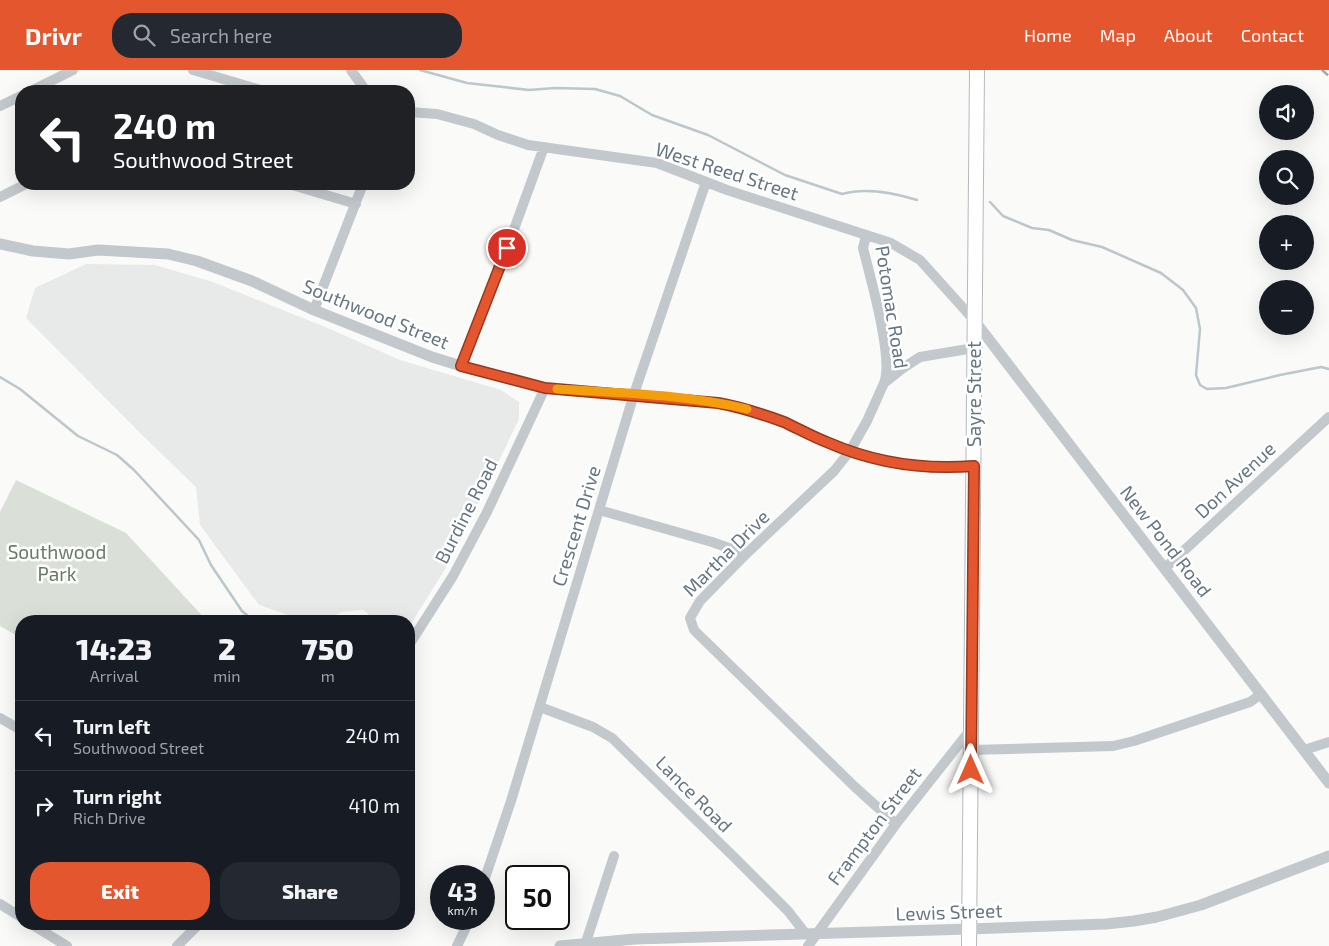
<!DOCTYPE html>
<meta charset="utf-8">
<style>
:root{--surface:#171b24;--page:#242831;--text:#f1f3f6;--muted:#9ea1a6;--line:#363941;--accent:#e4572e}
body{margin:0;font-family:"Exo 2",sans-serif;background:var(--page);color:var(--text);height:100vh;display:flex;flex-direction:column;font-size:19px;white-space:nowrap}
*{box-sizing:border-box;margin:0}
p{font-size:16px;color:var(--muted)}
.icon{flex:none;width:28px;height:28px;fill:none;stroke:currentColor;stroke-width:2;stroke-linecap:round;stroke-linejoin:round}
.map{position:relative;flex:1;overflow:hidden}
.details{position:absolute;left:15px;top:545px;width:400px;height:315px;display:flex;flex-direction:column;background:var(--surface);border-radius:20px;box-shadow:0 5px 20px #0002}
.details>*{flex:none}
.hud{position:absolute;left:15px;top:15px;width:400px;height:105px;border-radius:20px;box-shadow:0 5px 20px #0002;background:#202124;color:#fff;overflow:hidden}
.fabs{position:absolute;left:1259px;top:15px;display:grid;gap:10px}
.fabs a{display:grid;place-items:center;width:55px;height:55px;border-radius:50%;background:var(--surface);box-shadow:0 5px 20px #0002;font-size:25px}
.speed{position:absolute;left:430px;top:795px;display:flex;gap:10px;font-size:25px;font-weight:700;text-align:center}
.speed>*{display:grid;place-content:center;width:65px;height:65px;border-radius:50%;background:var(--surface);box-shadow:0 5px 20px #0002;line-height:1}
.speed small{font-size:12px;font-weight:400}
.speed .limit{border:2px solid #111;border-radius:8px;background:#fff;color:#111}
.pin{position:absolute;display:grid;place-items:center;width:42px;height:42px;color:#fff;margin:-21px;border:2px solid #fff;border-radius:50%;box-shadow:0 1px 5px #0007}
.me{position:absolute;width:55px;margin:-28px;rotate:0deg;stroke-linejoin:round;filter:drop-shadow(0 0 4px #0008)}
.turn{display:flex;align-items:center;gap:18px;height:105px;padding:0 15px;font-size:22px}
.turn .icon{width:65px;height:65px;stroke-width:2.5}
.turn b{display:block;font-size:35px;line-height:42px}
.eta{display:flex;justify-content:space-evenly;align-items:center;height:85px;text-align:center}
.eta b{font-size:30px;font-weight:800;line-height:35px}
.primary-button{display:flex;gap:10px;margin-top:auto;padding:10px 15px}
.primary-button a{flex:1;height:58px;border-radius:20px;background:var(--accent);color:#fff;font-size:20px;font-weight:800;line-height:58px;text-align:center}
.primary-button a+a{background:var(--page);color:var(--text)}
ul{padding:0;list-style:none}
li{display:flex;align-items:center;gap:15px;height:70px;padding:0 15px;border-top:1px solid var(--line)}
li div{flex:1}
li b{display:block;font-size:19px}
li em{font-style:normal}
header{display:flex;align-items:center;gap:30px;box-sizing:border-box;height:70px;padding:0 25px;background:var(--accent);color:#fff}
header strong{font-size:24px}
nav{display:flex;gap:28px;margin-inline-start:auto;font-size:18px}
.search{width:350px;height:45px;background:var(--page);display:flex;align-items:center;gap:12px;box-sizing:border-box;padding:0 18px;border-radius:20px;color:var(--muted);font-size:19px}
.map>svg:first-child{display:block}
.built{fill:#e8e9e9}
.green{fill:#dadfd7}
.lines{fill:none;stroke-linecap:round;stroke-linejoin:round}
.stream{stroke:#bbc7cb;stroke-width:2.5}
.secondary-casing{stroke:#b3babf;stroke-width:16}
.minor{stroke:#c3c8cc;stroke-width:10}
.tertiary{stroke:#c3c8cc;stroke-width:11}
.secondary{stroke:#fff;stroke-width:14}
.rail{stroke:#a2aab0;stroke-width:2.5;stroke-dasharray:8 4;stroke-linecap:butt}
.route-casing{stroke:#94391e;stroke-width:12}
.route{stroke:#e4572e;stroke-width:9}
.slow{stroke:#f59e0b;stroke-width:9}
.labels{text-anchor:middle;stroke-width:5;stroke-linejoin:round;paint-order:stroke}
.street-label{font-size:19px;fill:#657683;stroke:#fff}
.park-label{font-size:19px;fill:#687a64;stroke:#fff}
</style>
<header>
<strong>Drivr</strong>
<div class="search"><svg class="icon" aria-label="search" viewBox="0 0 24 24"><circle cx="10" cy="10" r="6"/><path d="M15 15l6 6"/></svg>Search here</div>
<nav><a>Home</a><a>Map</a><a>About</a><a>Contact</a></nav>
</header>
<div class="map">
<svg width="1329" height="876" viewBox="0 0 1329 876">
<rect width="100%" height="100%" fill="#fafaf8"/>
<!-- built -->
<path class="built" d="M 86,194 L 155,195 L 213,212 L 323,256 L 400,290 L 501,320 L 519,332 L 519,349 L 452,488 L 409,557 L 409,551 L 377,551 L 363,540 L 342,542 L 323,551 L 306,551 L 259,535 L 200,455 L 196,417 L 141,364 L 26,248 L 35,218 Z"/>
<!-- green -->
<path class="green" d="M 16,410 L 126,463 L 207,551 L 21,551 L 21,568 L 0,556 L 0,442 Z"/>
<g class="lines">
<!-- stream -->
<path class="stream" d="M 420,0 L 467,13 L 529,20 L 555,18 L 595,19 L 620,26 L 652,45 L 708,65 L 785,105 L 842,124 C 867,117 894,123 917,130
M 990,132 L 1003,146 L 1032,158 L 1049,160 L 1072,170 L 1102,177 L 1161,203 L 1183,220 L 1196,238 L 1200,259 L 1196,305 L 1200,315 L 1207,319 L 1226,318 L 1280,305 L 1321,297 L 1329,299
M 0,307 L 20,319 L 78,366 L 117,385 L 134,400 L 199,470 L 211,495 L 242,541 L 248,546 L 266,551"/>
<!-- secondary casing -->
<g class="secondary-casing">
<path id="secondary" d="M 969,876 L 977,0"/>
</g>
<!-- minor -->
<path class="minor" d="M 193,0 L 264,21
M 351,0 L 366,21
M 31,21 L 73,0
M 0,36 L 21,26
M 409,42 L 437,44 L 474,54 L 498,65 L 528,75 L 657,93 L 727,120 L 891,173 L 920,190 L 974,250
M 289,114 L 356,134
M 0,127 L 26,114
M 866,166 L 863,178 C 870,207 894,288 884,313
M 314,240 L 363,114
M 461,296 L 501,195 L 544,77
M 599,440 L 712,472 L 746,484
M 1165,498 L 1329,347
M 409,575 L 453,506 L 487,442 L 545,318
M 540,637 L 593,657 L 612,668 L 734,787 L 788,841 L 805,863
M 0,648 L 21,660
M 971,680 L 1113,676 L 1134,671 L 1250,632 L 1261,624
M 1304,680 L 1329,672
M 896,754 L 855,717 L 699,565 L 694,560 L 690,548 L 700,531 L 746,484 L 834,401 L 850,381 L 867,351 L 884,313 L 903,298 L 920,287 L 974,278
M 484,811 L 511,731 L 634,324 L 706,112
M 0,834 L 21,847
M 31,854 L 67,876
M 586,872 L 614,786
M 177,876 L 199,854
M 457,876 L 470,849
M 808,876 L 896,754 L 971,659"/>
<!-- tertiary -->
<path class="tertiary" d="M 0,174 L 33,181 L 69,184 L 98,180 L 168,184 L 197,191 L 252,211 L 314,240 L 432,287 L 461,296 L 545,318 L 718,333 C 741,337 762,344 784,352 C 799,359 813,367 829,373 C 875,393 924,400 974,396
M 974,250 L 1329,713
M 560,876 L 635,869 L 969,859 L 1106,854 L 1134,851 L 1157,847 L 1201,835 L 1329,786"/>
<!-- secondary -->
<use href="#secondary" class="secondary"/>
<!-- rail -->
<path class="rail" d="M 1322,0 L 1329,6"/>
</g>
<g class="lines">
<!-- route casing -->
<g class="route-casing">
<path id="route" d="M 507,178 L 461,296 L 545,318 L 718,333 C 741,337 762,344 784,352 C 799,359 813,367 829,373 C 875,393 924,400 974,396 L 971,700"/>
</g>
<!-- route -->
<use href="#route" class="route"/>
<!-- slow -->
<path class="slow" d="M 557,319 C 620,323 685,324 747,339"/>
</g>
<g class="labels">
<!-- street labels -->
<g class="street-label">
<text transform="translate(727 101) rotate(18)" y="7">West Reed Street</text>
<text transform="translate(892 237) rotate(81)" y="7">Potomac Road</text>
<text transform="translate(376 244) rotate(22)" y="7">Southwood Street</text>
<text transform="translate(974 324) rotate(-90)" y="7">Sayre Street</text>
<text transform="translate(1235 410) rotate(-43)" y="7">Don Avenue</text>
<text transform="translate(466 441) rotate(-63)" y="7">Burdine Road</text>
<text transform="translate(576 456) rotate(-73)" y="7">Crescent Drive</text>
<text transform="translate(1166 471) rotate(52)" y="7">New Pond Road</text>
<text transform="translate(726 483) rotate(-45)" y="7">Martha Drive</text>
<text transform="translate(694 724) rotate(45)" y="7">Lance Road</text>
<text transform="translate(874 756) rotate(-53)" y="7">Frampton Street</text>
<text transform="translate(949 842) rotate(-2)" y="7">Lewis Street</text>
</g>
<!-- park labels -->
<g class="park-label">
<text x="57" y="489">Southwood<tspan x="57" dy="22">Park</tspan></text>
</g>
</g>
</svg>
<div class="fabs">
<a><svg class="icon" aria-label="sound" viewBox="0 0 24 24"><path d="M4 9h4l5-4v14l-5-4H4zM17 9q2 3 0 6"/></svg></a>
<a><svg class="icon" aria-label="search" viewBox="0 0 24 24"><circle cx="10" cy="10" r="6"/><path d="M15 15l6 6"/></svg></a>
<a>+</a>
<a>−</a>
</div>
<div class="speed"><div>43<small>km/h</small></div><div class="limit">50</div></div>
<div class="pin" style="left:507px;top:178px;background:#d93025"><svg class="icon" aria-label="arrive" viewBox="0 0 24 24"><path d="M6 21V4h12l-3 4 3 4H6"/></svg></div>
<svg class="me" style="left:971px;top:700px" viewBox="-20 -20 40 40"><path d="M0-17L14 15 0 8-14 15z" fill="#e4572e" stroke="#fff" stroke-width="4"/></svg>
<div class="hud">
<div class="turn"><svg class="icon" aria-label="left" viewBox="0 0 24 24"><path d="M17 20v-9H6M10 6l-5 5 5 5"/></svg><div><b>240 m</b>Southwood Street</div></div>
</div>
<section class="details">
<div class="eta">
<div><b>14:23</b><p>Arrival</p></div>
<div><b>2</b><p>min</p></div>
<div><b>750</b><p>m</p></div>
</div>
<ul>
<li><svg class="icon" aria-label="left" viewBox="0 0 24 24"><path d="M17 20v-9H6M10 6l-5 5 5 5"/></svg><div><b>Turn left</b><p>Southwood Street</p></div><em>240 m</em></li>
<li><svg class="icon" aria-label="right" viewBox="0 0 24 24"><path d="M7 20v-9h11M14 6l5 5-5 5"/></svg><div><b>Turn right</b><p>Rich Drive</p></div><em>410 m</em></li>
</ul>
<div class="primary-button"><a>Exit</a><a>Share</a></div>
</section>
</div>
